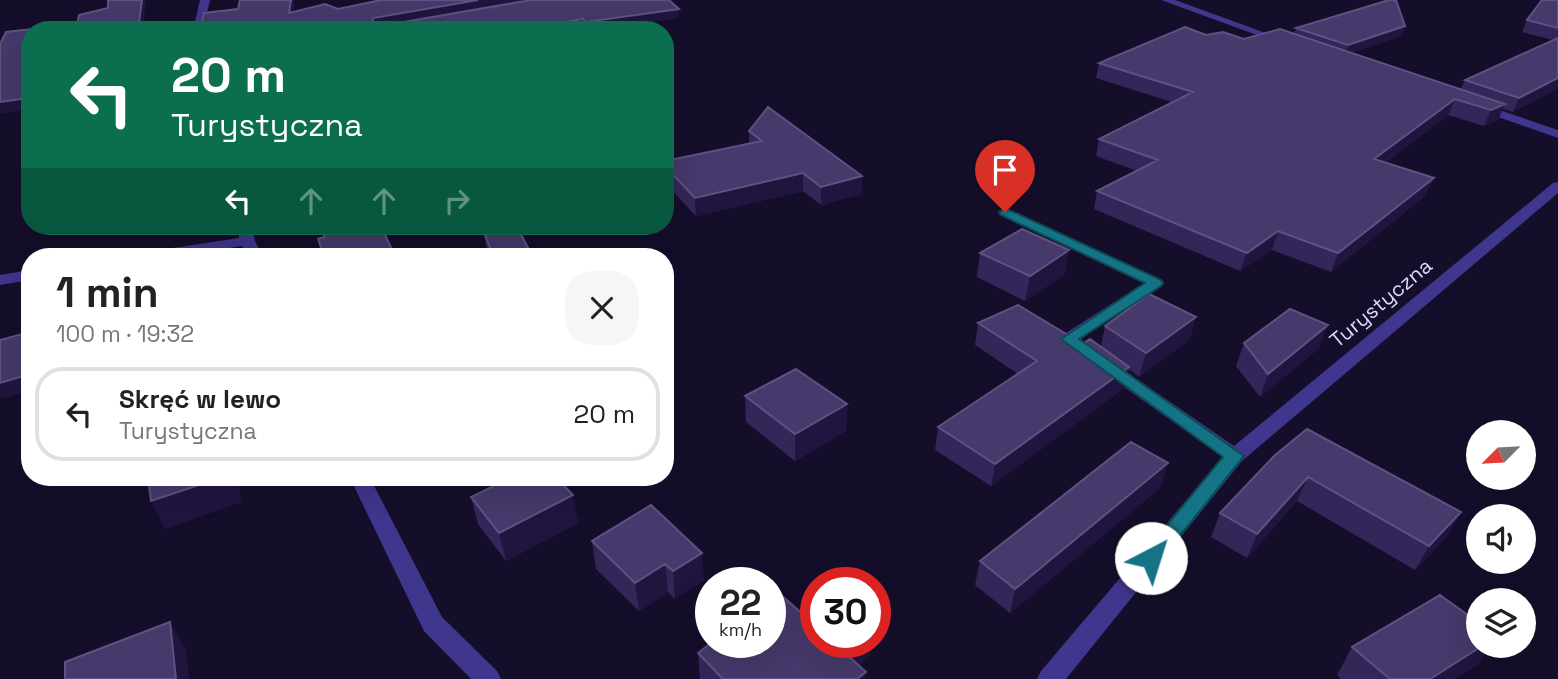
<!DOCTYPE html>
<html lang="pl">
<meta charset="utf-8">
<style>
:root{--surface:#fff;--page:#f6f6f6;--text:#222;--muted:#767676;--line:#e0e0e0}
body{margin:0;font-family:"Space Grotesk",sans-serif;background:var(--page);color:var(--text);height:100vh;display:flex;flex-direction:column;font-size:26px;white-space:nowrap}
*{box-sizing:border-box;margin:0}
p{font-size:23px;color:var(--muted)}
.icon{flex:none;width:38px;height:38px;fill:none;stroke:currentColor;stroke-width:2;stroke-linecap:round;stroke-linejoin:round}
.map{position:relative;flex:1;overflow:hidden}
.sheet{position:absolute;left:21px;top:248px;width:653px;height:238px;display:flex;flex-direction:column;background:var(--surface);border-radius:28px;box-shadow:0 7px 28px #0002}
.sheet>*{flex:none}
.hud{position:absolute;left:21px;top:21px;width:653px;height:214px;border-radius:28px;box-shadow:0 7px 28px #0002;background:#0b6e4f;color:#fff;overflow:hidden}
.needle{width:46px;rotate:246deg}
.fabs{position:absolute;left:1466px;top:420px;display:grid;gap:14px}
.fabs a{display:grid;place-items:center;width:70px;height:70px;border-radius:50%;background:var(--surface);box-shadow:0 7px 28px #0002;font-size:35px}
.speed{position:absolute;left:695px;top:567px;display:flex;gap:14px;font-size:35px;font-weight:700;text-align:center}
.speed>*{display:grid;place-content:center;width:91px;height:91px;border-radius:50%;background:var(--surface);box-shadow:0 7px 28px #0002;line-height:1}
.speed small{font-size:18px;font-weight:400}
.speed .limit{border:10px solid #d22;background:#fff;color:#111}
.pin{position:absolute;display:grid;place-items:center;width:60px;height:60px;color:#fff;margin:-72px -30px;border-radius:50% 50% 50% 0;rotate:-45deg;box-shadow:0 0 7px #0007}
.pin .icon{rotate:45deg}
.me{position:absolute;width:77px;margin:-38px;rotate:40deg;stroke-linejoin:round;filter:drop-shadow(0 0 5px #0008)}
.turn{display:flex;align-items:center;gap:24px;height:147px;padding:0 35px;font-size:32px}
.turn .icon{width:91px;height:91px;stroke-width:2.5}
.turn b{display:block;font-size:49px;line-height:60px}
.lanes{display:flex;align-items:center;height:66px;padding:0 35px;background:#0003;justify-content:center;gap:35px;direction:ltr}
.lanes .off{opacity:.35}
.round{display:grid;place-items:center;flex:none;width:74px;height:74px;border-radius:28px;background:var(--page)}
.headline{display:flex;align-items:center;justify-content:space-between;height:119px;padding:0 35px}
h1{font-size:42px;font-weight:700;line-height:52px}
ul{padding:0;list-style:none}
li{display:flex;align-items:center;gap:21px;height:94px;margin:0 14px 10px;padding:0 21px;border:4px solid var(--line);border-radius:28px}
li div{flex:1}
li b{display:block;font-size:26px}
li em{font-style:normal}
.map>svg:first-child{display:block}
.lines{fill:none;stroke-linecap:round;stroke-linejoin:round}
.minor{fill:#3f368d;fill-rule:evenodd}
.wall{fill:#342659}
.shaded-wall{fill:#20153f}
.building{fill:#46396b;stroke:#5e5282;stroke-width:2}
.route{fill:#147385;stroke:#0d4b56;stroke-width:2}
.labels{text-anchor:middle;stroke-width:6;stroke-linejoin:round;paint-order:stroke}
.street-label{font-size:21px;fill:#ded7ff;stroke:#150e2a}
</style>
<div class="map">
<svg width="1558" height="679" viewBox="0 0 1558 679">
<rect width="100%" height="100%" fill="#150e2a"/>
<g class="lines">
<!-- minor -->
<path class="minor" d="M 200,0 L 210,0 L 203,30 L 193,30 Z
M 1161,0 L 1175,0 L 1288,41 L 1279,43 Z
M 1479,103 L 1558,130 L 1558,138 L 1475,109 L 1473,107 Z
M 1558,182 L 1558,193 L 1242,461 L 1066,679 L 1037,679 L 1041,671 L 1223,457 L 1103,372 L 1100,368 L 1103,364 L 1115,364 L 1234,446 L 1553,183 Z
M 1005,208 L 1162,280 L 1164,283 L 1081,339 L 1092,349 L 1089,353 C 1078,356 1067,348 1060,339 L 1063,335 L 1144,283 L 1000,215 L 998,212 Z
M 238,226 L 252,226 L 255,241 L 263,257 L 247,257 L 242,246 L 173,257 L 138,257 L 146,252 L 239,238 Z
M 30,270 L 30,280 L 0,285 L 0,275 Z
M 350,478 L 370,478 L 442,617 L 497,671 L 501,679 L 471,679 L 424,631 Z"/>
</g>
<!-- wall -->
<path class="wall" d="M 240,0 L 294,0 L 293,12 L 338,9 L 679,18 L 597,30 L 585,30 L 584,28 L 576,30 L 205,30 L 202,22 L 238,9 Z
M 1558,0 L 1558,88 L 1513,112 L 1503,109 L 1498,120 L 1484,126 L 1448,115 L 1385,163 L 1426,195 L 1331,272 L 1272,250 L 1240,271 L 1094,209 L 1097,191 L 1137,171 L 1096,156 L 1099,139 L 1172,102 L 1096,78 L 1099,63 L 1206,35 L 1244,39 L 1294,34 L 1296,28 L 1405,26 L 1401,36 L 1351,53 L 1461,89 L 1465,80 L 1553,40 L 1522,32 L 1527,20 Z
M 749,131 L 862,176 L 861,194 L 821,205 L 803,191 L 696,216 L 665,183 L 665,161 L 749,143 Z
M 484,233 L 533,257 L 487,251 Z
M 980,253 L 1065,274 L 1025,301 L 977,277 Z
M 1196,317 L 1189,340 L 1139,377 L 1129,369 L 1124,388 L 991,486 L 935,450 L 938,427 L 1018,374 L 975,345 L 978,323 L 1083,344 L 1101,346 L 1105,326 Z
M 1244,343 L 1319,348 L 1260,397 L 1236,366 Z
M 745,396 L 847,404 L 846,431 L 795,461 L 746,422 Z
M 1274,456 L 1461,512 L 1447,536 L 1415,570 L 1297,501 L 1247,558 L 1211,537 L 1220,513 Z
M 1161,487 L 1010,613 L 975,585 L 980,561 Z
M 471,497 L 578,523 L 506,561 L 478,524 Z
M 651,505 L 704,580 L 675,599 L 668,592 L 639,611 L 596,569 L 592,541 Z
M 806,617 L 871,655 L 859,665 L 865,679 L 700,679 L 698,653 Z
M 1490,646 L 1477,665 L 1455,679 L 1341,679 L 1337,675 L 1352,647 Z"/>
<!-- shaded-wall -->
<path class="shaded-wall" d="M 142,0 L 146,0 L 143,30 L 138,30 Z
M 291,0 L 294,0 L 292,23 L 289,13 Z
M 478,0 L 531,0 L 375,30 L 372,23 L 373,18 Z
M 679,9 L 679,18 L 597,30 L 587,30 L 586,22 Z
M 583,19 L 584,28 L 576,30 L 517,30 Z
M 1405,26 L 1401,36 L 1345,55 L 1348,45 Z
M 1558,78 L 1558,88 L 1513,112 L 1519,98 Z
M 30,93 L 30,109 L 0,114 L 0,102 Z
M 1455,99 L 1448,115 L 1367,176 L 1374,159 Z
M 1505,104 L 1498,120 L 1484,126 L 1491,110 Z
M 803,173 L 803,191 L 696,216 L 695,198 Z
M 862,176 L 861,194 L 821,205 L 821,187 Z
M 1434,178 L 1426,195 L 1331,272 L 1338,253 Z
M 1278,231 L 1272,250 L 1240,271 L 1247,253 Z
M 1069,250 L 1065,274 L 1025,301 L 1030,276 Z
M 394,254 L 395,257 L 380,257 Z
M 1196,317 L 1189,340 L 1139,377 L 1146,353 Z
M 1328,325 L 1319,348 L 1260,397 L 1268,374 Z
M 1129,367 L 1124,388 L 991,486 L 995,464 Z
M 30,374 L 30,390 L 2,399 L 0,396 L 0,383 Z
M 847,404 L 846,431 L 795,461 L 795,434 Z
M 1168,463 L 1161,487 L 1010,613 L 1015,589 Z
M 1308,477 L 1297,501 L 1247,558 L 1257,534 Z
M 220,478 L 237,478 L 242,502 L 165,529 L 151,501 Z
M 573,495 L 578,523 L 506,561 L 499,533 Z
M 1461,512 L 1447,536 L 1415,570 L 1429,546 Z
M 702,553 L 704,580 L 675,599 L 673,571 Z
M 665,564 L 668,592 L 639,611 L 635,583 Z
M 170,622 L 186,650 L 189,679 L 176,679 Z
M 854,642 L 872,642 L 871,655 L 842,679 L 843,651 Z
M 1482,646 L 1490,646 L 1477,665 L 1455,679 L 1430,679 Z
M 866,672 L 865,679 L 857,679 Z"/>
<!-- building -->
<path class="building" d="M 108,0 L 142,0 L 138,30 L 30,30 L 30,93 L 28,98 L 0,102 L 0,44 L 6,32 L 77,24 L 79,15 L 108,8 Z
M 240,0 L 291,0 L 289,13 L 325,4 L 338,9 L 381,0 L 478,0 L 373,18 L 372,23 L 398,23 L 531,0 L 669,0 L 679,9 L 586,22 L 583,19 L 517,30 L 215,30 L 202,22 L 204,13 L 238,9 Z
M 1389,0 L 1396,0 L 1405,26 L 1348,45 L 1296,28 Z
M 1542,0 L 1558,0 L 1558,28 L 1527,20 Z
M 1185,27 L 1206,35 L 1223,32 L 1244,39 L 1280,29 L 1505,104 L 1491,110 L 1455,99 L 1374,159 L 1434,178 L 1338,253 L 1278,231 L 1247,253 L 1097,191 L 1158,160 L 1099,139 L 1193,92 L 1099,63 Z
M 1558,38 L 1558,78 L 1519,98 L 1465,80 Z
M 768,107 L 862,176 L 821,187 L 803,173 L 695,198 L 665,166 L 665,161 L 762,141 L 749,131 Z
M 322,226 L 381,226 L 394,254 L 380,257 L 324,257 L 318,239 L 324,237 Z
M 517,227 L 533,257 L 465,257 L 464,256 L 491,250 L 484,233 Z
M 1022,229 L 1069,250 L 1030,276 L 980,253 Z
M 1149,294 L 1196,317 L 1146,353 L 1105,326 Z
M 1018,305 L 1083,344 L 1090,339 L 1129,367 L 995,464 L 938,427 L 1037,361 L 978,323 Z
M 1290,309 L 1328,325 L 1268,374 L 1244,343 Z
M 30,332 L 30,374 L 0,383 L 0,340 Z
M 796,369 L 847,404 L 795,434 L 745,396 Z
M 1307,429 L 1461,512 L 1429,546 L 1308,477 L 1257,534 L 1220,513 L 1274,456 Z
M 1131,442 L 1168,463 L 1015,589 L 980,561 Z
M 148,478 L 220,478 L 151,501 Z
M 510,478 L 557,478 L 573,495 L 499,533 L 471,497 Z
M 651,505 L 702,553 L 673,571 L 665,564 L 635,583 L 592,541 Z
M 780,594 L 806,617 L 816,611 L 816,642 L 854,642 L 843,651 L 866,672 L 857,679 L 723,679 L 698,653 L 712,642 L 770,642 L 770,601 Z
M 1440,595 L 1479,623 L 1479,646 L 1482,646 L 1430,679 L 1390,679 L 1352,647 Z
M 170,622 L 176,679 L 65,679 L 65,662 Z"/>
<!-- route -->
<path class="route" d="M 1005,208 L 1161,280 L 1163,283 L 1161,286 L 1079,339 L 1244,456 L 1158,563 L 1151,566 L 1143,563 L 1140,558 L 1223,457 L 1061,339 L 1145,283 L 1001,215 L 999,212 Z"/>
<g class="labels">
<!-- street labels -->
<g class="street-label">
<text transform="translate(1381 303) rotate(-40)" y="7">Turystyczna</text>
</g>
</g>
</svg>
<div class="fabs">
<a><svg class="needle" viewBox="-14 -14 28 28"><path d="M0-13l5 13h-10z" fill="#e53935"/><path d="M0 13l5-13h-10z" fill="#767676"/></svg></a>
<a><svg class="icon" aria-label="sound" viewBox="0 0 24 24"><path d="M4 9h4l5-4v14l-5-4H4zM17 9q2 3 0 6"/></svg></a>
<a><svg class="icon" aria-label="layers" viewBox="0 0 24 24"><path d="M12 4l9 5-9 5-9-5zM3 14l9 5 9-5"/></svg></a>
</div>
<div class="speed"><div>22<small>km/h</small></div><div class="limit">30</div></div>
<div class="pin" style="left:1005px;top:212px;background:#d93025"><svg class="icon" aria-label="arrive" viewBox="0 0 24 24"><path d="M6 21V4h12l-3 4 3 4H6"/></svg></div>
<svg class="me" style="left:1151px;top:558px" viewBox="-20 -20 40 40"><circle r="19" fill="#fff"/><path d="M0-13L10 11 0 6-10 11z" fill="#147385"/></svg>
<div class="hud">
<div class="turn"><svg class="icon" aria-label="left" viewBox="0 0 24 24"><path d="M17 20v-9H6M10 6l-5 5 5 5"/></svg><div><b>20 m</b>Turystyczna</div></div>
<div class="lanes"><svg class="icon" aria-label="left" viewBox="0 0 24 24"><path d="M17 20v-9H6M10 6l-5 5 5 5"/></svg><svg class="icon off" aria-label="ahead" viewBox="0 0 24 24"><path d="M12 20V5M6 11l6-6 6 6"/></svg><svg class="icon off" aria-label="ahead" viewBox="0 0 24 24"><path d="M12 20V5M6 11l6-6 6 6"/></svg><svg class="icon off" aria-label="right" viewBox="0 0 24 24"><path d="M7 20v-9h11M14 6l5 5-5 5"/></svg></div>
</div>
<section class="sheet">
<div class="headline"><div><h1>1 min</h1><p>100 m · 19:32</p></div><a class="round"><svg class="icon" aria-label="close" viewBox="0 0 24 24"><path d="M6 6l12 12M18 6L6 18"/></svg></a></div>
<ul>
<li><svg class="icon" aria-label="left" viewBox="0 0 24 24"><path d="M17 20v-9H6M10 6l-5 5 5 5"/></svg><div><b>Skręć w lewo</b><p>Turystyczna</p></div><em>20 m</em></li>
</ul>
</section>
</div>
